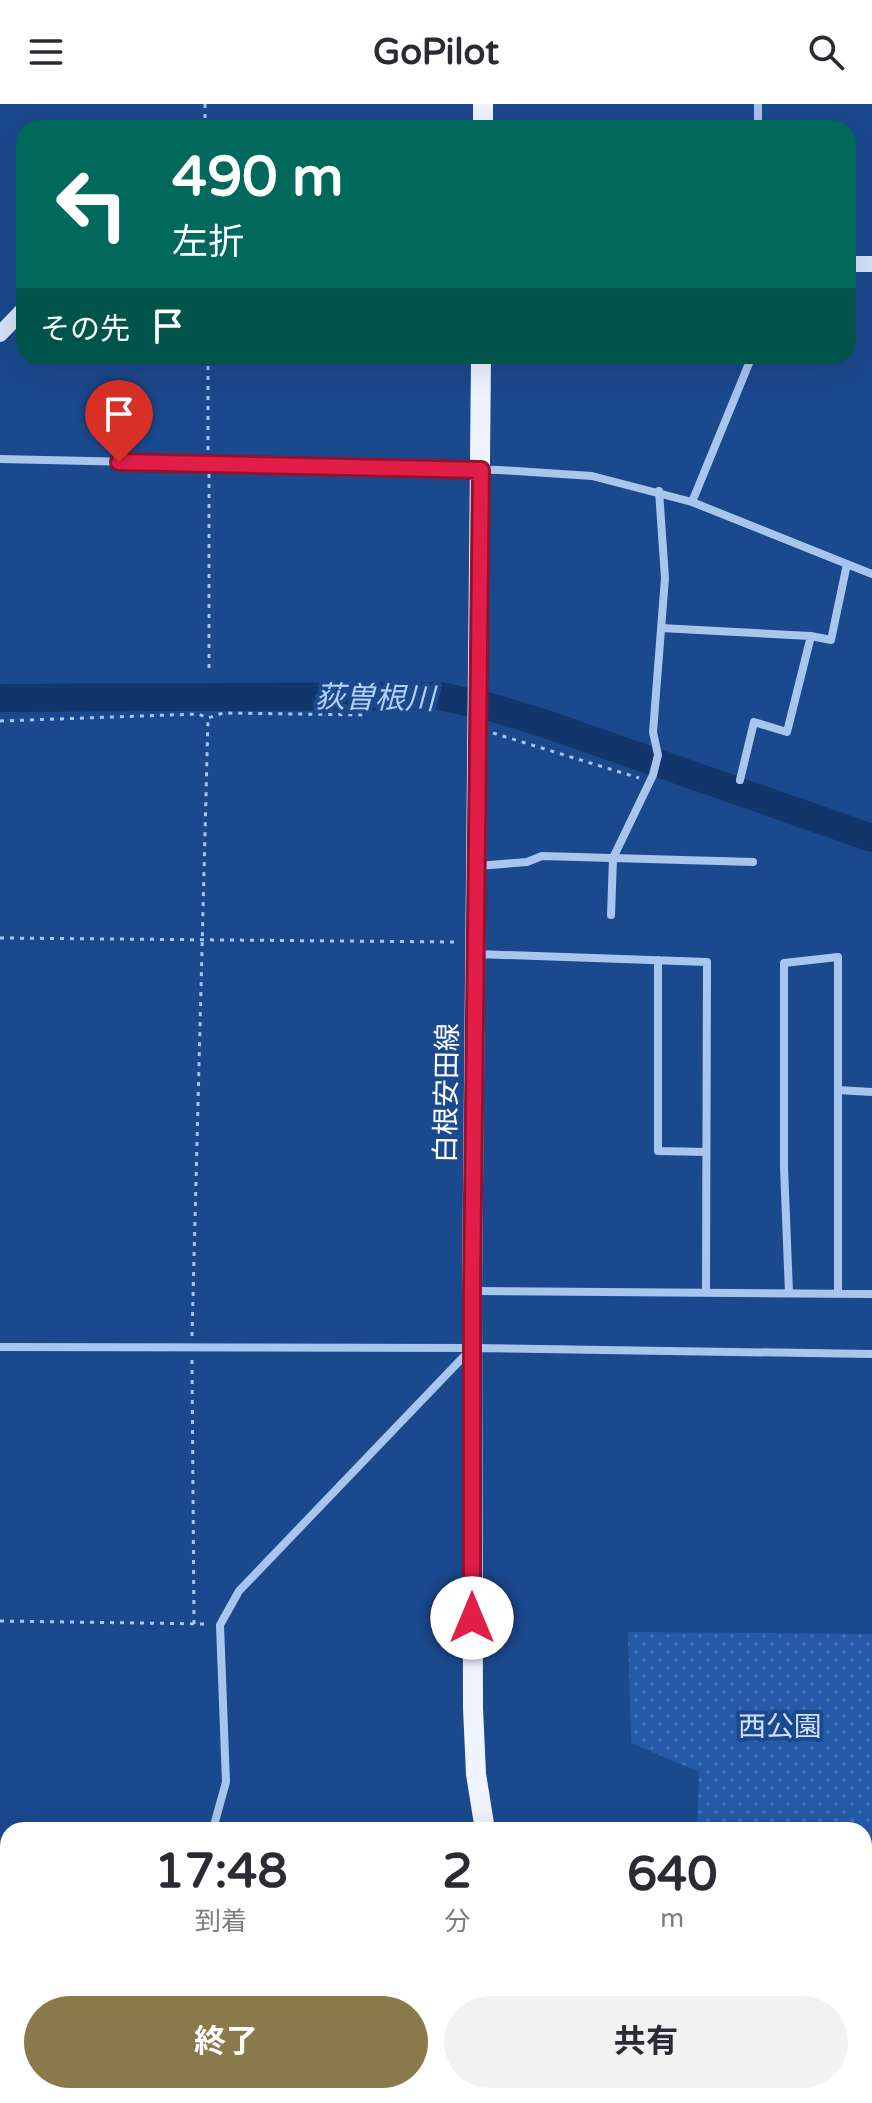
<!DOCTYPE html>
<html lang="ja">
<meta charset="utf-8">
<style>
:root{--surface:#fff;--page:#f2f2f3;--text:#2b2b33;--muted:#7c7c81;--accent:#8a794a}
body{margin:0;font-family:"Varela Round","Noto Sans JP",sans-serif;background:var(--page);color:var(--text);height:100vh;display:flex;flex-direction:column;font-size:30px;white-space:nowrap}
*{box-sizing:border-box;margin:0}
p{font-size:26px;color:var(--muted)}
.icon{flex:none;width:44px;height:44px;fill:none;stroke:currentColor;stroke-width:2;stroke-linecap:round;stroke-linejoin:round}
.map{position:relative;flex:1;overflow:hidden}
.panel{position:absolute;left:0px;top:1718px;width:872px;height:282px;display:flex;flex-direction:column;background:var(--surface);border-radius:24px 24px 0 0;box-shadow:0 8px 32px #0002}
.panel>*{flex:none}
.banner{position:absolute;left:16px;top:16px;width:840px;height:244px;border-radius:24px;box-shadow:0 8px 32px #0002;background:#00695c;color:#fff;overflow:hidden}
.pin{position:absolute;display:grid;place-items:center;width:68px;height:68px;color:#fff;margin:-82px -34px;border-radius:50% 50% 50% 0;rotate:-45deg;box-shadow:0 0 8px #0007}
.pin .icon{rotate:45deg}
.me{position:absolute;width:88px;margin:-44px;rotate:0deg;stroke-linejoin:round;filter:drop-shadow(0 0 6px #0008)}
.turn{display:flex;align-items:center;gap:28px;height:168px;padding:0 24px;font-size:36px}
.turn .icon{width:104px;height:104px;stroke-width:2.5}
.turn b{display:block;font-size:56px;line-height:68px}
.then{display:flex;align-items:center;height:76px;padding:0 24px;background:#0003;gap:16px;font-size:30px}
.eta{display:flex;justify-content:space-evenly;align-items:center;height:136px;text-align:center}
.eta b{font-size:48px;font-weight:700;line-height:56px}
.primary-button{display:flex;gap:16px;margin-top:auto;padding:16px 24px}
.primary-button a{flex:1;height:92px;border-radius:48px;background:var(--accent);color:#fff;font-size:32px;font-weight:700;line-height:92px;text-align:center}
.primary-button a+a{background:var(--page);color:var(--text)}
header{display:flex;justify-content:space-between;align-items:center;height:104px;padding:0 24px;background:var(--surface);font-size:36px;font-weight:700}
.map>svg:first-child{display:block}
.park{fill:url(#park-dots)}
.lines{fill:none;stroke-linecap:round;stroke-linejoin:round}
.river{stroke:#12356c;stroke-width:28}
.path{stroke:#a8c5ee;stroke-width:3;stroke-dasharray:4 6;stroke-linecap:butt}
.street{stroke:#a8c5ee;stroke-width:8}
.secondary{stroke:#d5e3fa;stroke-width:16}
.primary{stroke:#eff4ff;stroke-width:20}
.route-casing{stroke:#92132f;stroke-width:20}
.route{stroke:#e11d48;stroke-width:14}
.labels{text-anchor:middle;stroke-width:8;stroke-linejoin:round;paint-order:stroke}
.street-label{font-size:28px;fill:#fff;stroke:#1b498e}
.park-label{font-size:28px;fill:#cee0fa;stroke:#1b498e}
.water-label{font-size:30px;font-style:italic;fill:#b4cff5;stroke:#1b498e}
</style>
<header><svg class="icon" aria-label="menu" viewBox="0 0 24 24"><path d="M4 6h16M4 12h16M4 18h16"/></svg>GoPilot<svg class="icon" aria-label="search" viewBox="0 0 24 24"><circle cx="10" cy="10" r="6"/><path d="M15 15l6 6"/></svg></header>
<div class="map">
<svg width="872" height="1999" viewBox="0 0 872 1999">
<defs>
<pattern id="park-dots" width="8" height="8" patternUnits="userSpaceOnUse" patternTransform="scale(2)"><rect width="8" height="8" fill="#245aa7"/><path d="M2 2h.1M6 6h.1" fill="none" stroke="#4573b4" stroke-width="1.8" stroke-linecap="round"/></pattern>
</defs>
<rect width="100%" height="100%" fill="#1b498e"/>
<!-- park -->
<path class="park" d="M 628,1528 L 872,1530 L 872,1902 L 864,1896 L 864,1726 L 697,1726 L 699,1668 L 631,1639 Z"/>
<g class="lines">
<!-- river -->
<path class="river" d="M 0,594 L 440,592 L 494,604 L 543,619 L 872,734"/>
<!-- path -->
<path class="path" d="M 205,0 L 205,24
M 208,252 L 208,350
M 209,370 L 209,566
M 0,617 L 198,610 L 208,614 L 223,609 L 368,611
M 493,629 L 639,674
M 0,834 L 456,838
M 192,1232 L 208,614
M 192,1256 L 194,1520
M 0,1517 L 208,1520"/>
<!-- street -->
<path class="street" d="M 758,24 L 758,0
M 484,252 L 578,254
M 0,355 L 499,366 L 592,372 L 692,398 L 872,470
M 692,398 L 752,252
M 661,524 L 811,532
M 740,676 L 754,618 L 787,628 L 811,532 L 831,536 L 847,460
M 478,762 L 527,758 L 542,752 L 753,758
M 611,811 L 613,754 L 653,671 L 658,651 L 653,628 L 665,474 L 659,387
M 477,850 L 707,858 L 706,1189
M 658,856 L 658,1047 L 706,1048
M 838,986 L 872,988
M 473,1187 L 872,1190
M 789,1189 L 784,1063 L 784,859 L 838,853 L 838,1189
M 0,1243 L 472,1244 L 872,1250
M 209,1726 L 213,1725 L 226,1678 L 220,1521 L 239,1487 L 470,1246
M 0,1796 L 8,1792
M 864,1916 L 872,1920
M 362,1999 L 396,1996 L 465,1999"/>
<!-- secondary -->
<path class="secondary" d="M 848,160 L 872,160
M 0,230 L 24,205"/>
<!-- primary -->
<path class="primary" d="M 483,24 L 483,0
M 481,252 L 472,1187 L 473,1604 L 476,1670 L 485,1726
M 519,1992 L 519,1999"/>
</g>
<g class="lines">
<!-- route casing -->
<g class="route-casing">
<path id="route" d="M 119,358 L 481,366 L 472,1187 L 472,1514"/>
</g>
<!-- route -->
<use href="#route" class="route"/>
</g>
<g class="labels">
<!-- street labels -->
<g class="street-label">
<text transform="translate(446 989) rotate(-89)" y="10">白根安田線</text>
</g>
<!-- park labels -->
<g class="park-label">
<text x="780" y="1632">西公園</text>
</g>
<!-- water labels -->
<g class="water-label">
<text transform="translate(375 594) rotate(1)" y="10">荻曽根川</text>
</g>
</g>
</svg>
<div class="pin" style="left:119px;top:358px;background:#d93025"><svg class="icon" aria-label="arrive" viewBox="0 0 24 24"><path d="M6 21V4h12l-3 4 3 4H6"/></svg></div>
<svg class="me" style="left:472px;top:1514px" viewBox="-20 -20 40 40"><circle r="19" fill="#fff"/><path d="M0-13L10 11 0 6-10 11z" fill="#e11d48"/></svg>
<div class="banner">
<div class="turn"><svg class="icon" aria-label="left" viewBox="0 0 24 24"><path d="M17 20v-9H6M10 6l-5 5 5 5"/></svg><div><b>490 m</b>左折</div></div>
<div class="then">その先<svg class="icon" aria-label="arrive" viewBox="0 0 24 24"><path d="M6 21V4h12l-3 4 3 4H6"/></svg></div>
</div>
<section class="panel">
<div class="eta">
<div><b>17:48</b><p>到着</p></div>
<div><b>2</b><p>分</p></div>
<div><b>640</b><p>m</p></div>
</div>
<div class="primary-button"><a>終了</a><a>共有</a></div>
</section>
</div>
